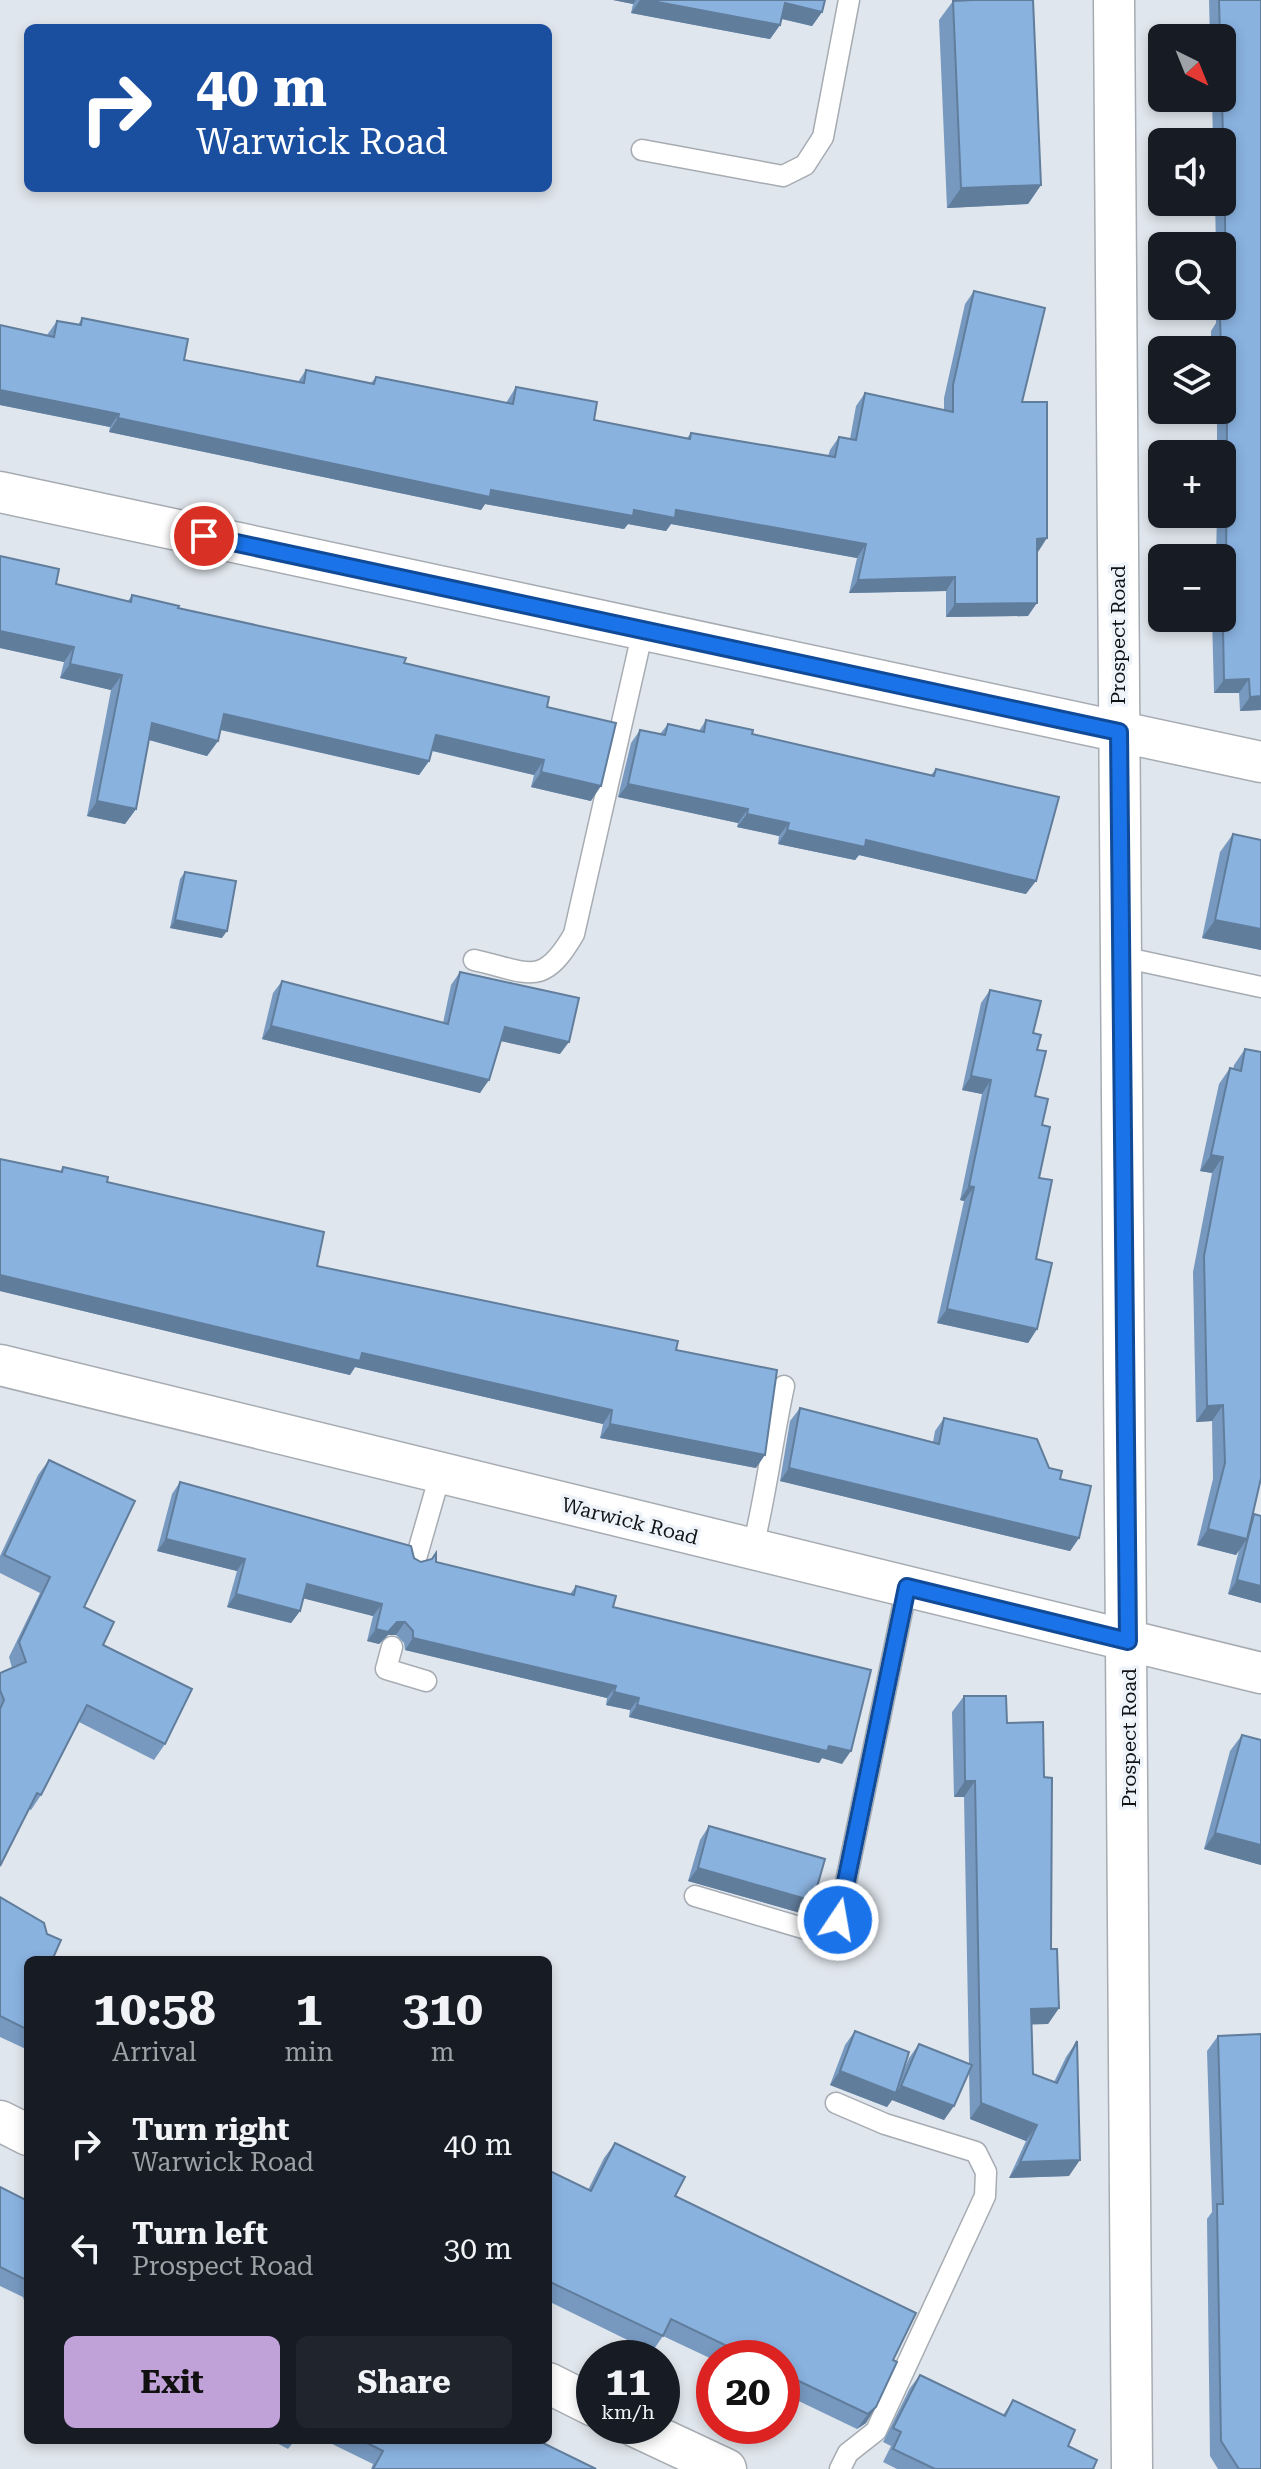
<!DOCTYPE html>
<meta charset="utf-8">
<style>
:root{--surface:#171b24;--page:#20242c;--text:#f1f3f6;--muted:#9ea1a6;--accent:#c0a2d8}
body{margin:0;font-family:"Roboto Serif",serif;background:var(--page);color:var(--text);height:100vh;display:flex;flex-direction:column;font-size:30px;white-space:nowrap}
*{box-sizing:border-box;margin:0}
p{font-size:26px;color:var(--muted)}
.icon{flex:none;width:44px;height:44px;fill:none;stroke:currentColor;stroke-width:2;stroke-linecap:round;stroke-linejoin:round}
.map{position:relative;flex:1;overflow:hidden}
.drawer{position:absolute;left:24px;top:1956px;width:528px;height:488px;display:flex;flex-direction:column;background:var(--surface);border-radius:12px;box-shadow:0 4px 12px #0003}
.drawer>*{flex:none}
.top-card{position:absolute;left:24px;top:24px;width:528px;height:168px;border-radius:12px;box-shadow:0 4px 12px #0003;background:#1a4fa0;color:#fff;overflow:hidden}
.needle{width:52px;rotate:137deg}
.tools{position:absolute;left:1148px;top:24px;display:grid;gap:16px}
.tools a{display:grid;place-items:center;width:88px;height:88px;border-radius:12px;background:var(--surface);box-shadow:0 4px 12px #0003;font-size:40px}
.speed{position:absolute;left:576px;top:2340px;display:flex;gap:16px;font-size:40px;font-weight:700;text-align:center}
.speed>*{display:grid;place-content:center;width:104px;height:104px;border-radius:50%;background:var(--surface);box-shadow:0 4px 12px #0003;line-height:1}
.speed small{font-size:20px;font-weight:400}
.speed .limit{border:12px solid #d22;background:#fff;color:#111}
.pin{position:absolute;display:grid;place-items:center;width:68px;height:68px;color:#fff;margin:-34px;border:4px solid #fff;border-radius:50%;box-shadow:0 2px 8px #0007}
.me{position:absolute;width:88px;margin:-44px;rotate:12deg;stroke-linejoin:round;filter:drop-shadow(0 0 6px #0008)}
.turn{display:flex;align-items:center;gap:28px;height:168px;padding:0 40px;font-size:36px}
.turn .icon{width:104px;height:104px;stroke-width:2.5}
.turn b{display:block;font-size:56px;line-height:68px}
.eta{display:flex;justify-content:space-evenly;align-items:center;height:136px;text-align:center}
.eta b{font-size:48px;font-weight:700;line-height:56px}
.action{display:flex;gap:16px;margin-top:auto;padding:16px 40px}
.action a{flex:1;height:92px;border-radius:12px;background:var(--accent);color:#111;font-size:32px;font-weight:700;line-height:92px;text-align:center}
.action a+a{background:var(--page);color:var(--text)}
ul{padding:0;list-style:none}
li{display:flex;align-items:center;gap:24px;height:104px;padding:0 40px}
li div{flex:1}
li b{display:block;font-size:30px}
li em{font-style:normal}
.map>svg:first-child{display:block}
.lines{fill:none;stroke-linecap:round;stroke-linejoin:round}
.lane-casing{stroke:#a6acb2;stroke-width:23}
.street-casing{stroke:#a6acb2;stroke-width:43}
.lane{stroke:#fff;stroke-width:20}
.street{stroke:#fff;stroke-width:40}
.wall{fill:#7799c0}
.shaded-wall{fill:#617d9c}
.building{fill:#8ab2df;stroke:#617d9c;stroke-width:2}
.route-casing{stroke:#114b97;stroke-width:20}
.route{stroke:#1a73e8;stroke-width:14}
.labels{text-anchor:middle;stroke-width:7;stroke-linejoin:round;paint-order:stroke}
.street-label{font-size:20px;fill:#111315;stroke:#eef3fa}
</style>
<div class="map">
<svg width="1261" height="2469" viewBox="0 0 1261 2469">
<rect width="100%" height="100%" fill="#e0e6ed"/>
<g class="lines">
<!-- lane casing -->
<g class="lane-casing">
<path id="lane" d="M 642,150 L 783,176 L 805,165 L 823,137 L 849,0
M 1122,957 L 1261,987
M 474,960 C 529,972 542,989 574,934 L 643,630
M 752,1551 C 766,1496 772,1441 784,1386
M 415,1562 L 440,1475
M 392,1647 L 386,1669 L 426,1681
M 695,1896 L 823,1934 L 838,1920 L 907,1587
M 836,2103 L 885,2124 L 976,2152 L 986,2172 L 985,2196 L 876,2431 L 848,2453 L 840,2469"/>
</g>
<!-- street casing -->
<g class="street-casing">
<path id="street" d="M 1114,0 L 1132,2469
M 0,492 L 1261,762
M 0,1365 L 1261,1673
M 0,2121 L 28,2135
M 548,2383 L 594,2406
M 634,2426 L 726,2469"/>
</g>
<!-- lane -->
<use href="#lane" class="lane"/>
<!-- street -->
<use href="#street" class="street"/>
</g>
<!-- wall -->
<path class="wall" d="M 613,0 L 825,0 L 822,12 L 812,26 L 781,19 L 780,25 L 770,39 L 631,13 L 633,4 Z
M 1209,0 L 1261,0 L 1261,710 L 1240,711 L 1239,693 L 1214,693 L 1212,618 L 1222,618 L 1222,558 L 1216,558 L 1217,514 L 1222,514 L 1222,454 L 1217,454 L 1217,421 L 1213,421 L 1212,410 L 1222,410 L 1222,350 L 1211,350 L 1211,331 L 1216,323 L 1216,306 L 1222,306 L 1222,246 L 1216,246 L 1215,202 L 1222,202 L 1222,142 L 1213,142 L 1212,98 L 1222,98 L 1222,38 L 1210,38 Z
M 953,1 L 1041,185 L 1028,204 L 947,208 L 939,20 Z
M 974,291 L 1022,402 L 1037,552 L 1028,616 L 946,617 L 946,591 L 849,593 L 857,558 L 671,524 L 666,531 L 628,524 L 624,529 L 485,504 L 481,510 L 109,432 L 110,427 L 0,405 L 0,325 L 47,335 L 57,321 L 78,325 L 82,318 L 184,360 L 298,382 L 306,370 L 371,383 L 376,377 L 506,403 L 516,387 L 594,420 L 687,438 L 691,433 L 828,456 L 830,450 L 839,437 L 850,439 L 856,406 L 865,393 L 944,410 L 944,398 L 965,304 Z
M 0,556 L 56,584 L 128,601 L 132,595 L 178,608 L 404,663 L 547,707 L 591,801 L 531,787 L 534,775 L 432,751 L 429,761 L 419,775 L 220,730 L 218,741 L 207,756 L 149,740 L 136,809 L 125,824 L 87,816 L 111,690 L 60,678 L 64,662 L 0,648 Z
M 706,720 L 752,734 L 931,775 L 936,769 L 1026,894 L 859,855 L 855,860 L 778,844 L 779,836 L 737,827 L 738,823 L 618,797 L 631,743 L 640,730 L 660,734 L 668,724 L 699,731 Z
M 1233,834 L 1261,950 L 1202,938 L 1220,852 Z
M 185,872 L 222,938 L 170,928 L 180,879 Z
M 460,972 L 560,1054 L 501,1041 L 480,1093 L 262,1039 L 273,993 L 282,981 L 443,1023 L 451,985 Z
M 990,990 L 1033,1033 L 1037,1050 L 1035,1096 L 1042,1125 L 1036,1259 L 1037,1329 L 1028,1343 L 937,1323 L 964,1201 L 960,1200 L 982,1094 L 962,1090 L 981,1003 Z
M 1245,1049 L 1251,1519 L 1254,1514 L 1261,1516 L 1261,1603 L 1228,1594 L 1239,1550 L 1236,1555 L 1197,1545 L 1213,1479 L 1212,1421 L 1196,1422 L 1193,1272 L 1212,1173 L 1200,1171 L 1219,1084 L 1230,1068 L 1233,1069 L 1234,1065 Z
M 0,1159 L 60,1172 L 63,1167 L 107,1182 L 317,1266 L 676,1350 L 756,1468 L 600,1438 L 603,1424 L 355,1367 L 350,1375 L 0,1291 Z
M 800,1408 L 933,1442 L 935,1431 L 944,1418 L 1049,1468 L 1060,1479 L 1079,1538 L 1070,1551 L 780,1481 L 790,1421 Z
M 49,1460 L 84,1607 L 103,1645 L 165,1744 L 154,1760 L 79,1722 L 41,1795 L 31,1810 L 29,1809 L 0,1866 L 0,1673 L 12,1668 L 9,1657 L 40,1593 L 0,1573 L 0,1556 L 38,1475 Z
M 180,1482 L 414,1558 L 421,1562 L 436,1562 L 570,1594 L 576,1586 L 613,1607 L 842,1764 L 822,1758 L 819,1763 L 629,1717 L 630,1710 L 606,1705 L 607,1698 L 405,1650 L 404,1643 L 396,1635 L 388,1635 L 379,1644 L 367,1641 L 373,1616 L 303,1598 L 300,1611 L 291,1623 L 227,1607 L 237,1571 L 157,1551 L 172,1494 Z
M 964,1696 L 1007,1723 L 1044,1777 L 1051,1949 L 1059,2008 L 1048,2024 L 1032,2024 L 1033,2074 L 1054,2082 L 1066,2057 L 1077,2041 L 1069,2176 L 1009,2178 L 1026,2141 L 970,2119 L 969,2070 L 944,2120 L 892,2100 L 887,2107 L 830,2085 L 845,2045 L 855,2031 L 902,2074 L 909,2058 L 919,2044 L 969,2064 L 964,1797 L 954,1797 L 952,1712 Z
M 1242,1735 L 1261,1865 L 1204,1849 L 1230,1751 Z
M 709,1826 L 804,1914 L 688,1881 L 700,1840 Z
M 0,1897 L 28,1960 L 28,2050 L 0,2037 Z
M 1218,2036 L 1261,2469 L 1218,2469 L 1210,2456 L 1207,2219 L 1212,2212 L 1207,2051 Z
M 615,2143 L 675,2196 L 893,2360 L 866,2423 L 857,2429 L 782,2393 L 782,2358 L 714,2358 L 714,2360 L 663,2336 L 652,2352 L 548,2301 L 548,2170 L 588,2190 L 604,2158 Z
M 0,2187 L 28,2201 L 28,2313 L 23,2297 L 0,2286 Z
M 920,2375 L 1003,2415 L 1013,2400 L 1068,2446 L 1093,2469 L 897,2469 L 883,2462 L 891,2446 L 883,2442 L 910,2388 Z
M 271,2440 L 295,2440 L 288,2449 Z
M 324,2440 L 537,2440 L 596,2469 L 371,2469 L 373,2464 Z"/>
<!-- shaded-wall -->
<path class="shaded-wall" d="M 613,0 L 636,0 L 633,4 Z
M 640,0 L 647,0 L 780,25 L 770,39 L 631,13 Z
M 785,3 L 822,12 L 812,26 L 775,17 Z
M 1041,185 L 1028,204 L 947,208 L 961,188 Z
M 0,390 L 119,414 L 110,427 L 0,405 Z
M 1222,408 L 1227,408 L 1217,421 L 1213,421 L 1221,410 L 1222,410 Z
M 118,418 L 491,490 L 634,510 L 676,510 L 866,544 L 857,558 L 671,524 L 666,531 L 628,524 L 624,529 L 485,504 L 481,510 L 109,432 Z
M 1047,538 L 1038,552 L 1037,539 Z
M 955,577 L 946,591 L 849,593 L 858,580 Z
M 1037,603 L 1028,616 L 946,617 L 955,604 Z
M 0,631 L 74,647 L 64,662 L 0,648 Z
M 70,664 L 122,675 L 111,690 L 60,678 Z
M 1249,679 L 1239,693 L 1214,693 L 1224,680 Z
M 1261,696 L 1261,710 L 1240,711 L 1250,697 Z
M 224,714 L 429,761 L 419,775 L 214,728 Z
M 152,723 L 218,741 L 207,756 L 142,738 Z
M 436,735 L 544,760 L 534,775 L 425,749 Z
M 541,772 L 601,786 L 591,801 L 531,787 Z
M 628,784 L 748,809 L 738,823 L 618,797 Z
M 97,801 L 136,809 L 125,824 L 87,816 Z
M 747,814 L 789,823 L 779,836 L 737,827 Z
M 787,830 L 866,840 L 1036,881 L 1026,894 L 859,855 L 855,860 L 778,844 Z
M 175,920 L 227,931 L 222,938 L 170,928 Z
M 1215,920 L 1261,929 L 1261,950 L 1202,938 Z
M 271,1026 L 489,1080 L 480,1093 L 262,1039 Z
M 505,1027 L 569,1042 L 560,1054 L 496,1040 Z
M 971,1076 L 991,1080 L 982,1094 L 962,1090 Z
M 1211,1155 L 1223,1157 L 1212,1173 L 1200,1171 Z
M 969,1186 L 974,1187 L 964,1201 L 960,1200 Z
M 0,1275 L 362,1353 L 612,1410 L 603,1424 L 355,1367 L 350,1375 L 0,1291 Z
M 947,1309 L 1037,1329 L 1028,1343 L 937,1323 Z
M 1223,1405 L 1212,1421 L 1196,1422 L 1207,1406 Z
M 610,1424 L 765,1455 L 756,1468 L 600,1438 Z
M 789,1468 L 1079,1538 L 1070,1551 L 780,1481 Z
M 1208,1529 L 1247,1539 L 1236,1555 L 1197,1545 Z
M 166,1539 L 245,1559 L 237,1571 L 157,1551 Z
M 1237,1580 L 1261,1586 L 1261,1603 L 1228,1594 Z
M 307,1584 L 382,1604 L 373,1616 L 298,1597 Z
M 236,1594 L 300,1611 L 291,1623 L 227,1607 Z
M 397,1622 L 405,1622 L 396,1635 L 388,1635 L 379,1644 L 367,1641 L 376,1629 Z
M 413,1638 L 616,1686 L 607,1698 L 405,1650 Z
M 614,1692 L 639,1698 L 630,1710 L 606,1705 Z
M 637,1705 L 829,1746 L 851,1751 L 842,1764 L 822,1758 L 819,1763 L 629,1717 Z
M 965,1781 L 975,1781 L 964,1797 L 954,1797 Z
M 1215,1833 L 1261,1845 L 1261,1865 L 1204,1849 Z
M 698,1868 L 813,1901 L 804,1914 L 688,1881 Z
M 1059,2008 L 1048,2024 L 1020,2025 L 1031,2009 Z
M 840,2071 L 896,2093 L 901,2086 L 954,2106 L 944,2120 L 892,2100 L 887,2107 L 830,2085 Z
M 981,2103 L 1037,2125 L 1026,2141 L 970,2119 Z
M 1080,2160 L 1069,2176 L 1009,2178 L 1020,2162 Z
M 876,2407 L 866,2423 L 857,2429 L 868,2414 Z"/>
<!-- building -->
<path class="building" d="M 647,0 L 825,0 L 822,12 L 785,3 L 780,25 Z
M 973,0 L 1033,0 L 1041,185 L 961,188 L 953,1 Z
M 1219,0 L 1261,0 L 1261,696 L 1250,697 L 1249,679 L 1224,680 L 1222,576 L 1226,576 L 1227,408 L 1222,408 L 1222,350 L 1221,350 L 1220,317 L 1226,317 L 1225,217 L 1222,98 L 1222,38 L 1220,38 Z
M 974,291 L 1045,308 L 1022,402 L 1047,402 L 1047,538 L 1037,539 L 1037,603 L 955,604 L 955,577 L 858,580 L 866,544 L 676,510 L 675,518 L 634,510 L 633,516 L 491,490 L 490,497 L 118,418 L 119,414 L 0,390 L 0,325 L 54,337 L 57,321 L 81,325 L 82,318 L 188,339 L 184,360 L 304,383 L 306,370 L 374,384 L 376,377 L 513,404 L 516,387 L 597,402 L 594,420 L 690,439 L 691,433 L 835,457 L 839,437 L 856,440 L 865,393 L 953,412 L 953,385 Z
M 0,556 L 59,569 L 56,584 L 131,602 L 132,595 L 179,606 L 178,608 L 406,658 L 404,663 L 549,697 L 547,707 L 616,723 L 601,786 L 541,772 L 544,760 L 436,735 L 429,761 L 224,714 L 218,741 L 152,723 L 136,809 L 97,801 L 122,675 L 70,664 L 74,647 L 0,631 Z
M 706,720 L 753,730 L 752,734 L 934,776 L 936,769 L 1059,797 L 1036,881 L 866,840 L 865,847 L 787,830 L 789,823 L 747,814 L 748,809 L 628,784 L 640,730 L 665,735 L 668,724 L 704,732 Z
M 1233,834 L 1261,840 L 1261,929 L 1215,920 Z
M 185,872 L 236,881 L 227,931 L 175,920 Z
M 460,972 L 579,998 L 569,1042 L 505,1027 L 489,1080 L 271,1026 L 282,981 L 448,1024 Z
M 990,990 L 1041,1001 L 1033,1033 L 1041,1035 L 1037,1050 L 1046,1051 L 1035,1096 L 1048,1099 L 1042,1125 L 1050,1127 L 1039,1178 L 1052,1180 L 1036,1259 L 1052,1263 L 1037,1329 L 947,1309 L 974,1187 L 969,1186 L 991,1080 L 971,1076 Z
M 1245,1049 L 1261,1052 L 1261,1478 L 1247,1539 L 1208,1529 L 1225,1463 L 1223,1405 L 1207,1406 L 1204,1256 L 1223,1157 L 1211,1155 L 1230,1068 L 1241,1071 Z
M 0,1159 L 62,1172 L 63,1167 L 108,1177 L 107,1182 L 324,1232 L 317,1266 L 678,1341 L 676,1350 L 777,1370 L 765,1455 L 610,1424 L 612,1410 L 362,1353 L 360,1361 L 0,1275 Z
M 800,1408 L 939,1444 L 944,1418 L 1037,1439 L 1049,1468 L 1062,1471 L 1060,1479 L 1091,1486 L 1079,1538 L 789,1468 Z
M 49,1460 L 135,1501 L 84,1607 L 114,1622 L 103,1645 L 192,1689 L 165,1744 L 87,1705 L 41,1795 L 37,1793 L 0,1866 L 0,1709 L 4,1700 L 0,1690 L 0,1673 L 26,1662 L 19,1642 L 50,1577 L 4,1555 Z
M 180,1482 L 411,1546 L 414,1558 L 421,1562 L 432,1559 L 436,1553 L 436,1562 L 539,1587 L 574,1595 L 576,1586 L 616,1596 L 613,1607 L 871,1670 L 851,1751 L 829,1746 L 827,1751 L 637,1705 L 639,1698 L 614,1692 L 616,1686 L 413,1638 L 413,1631 L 405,1622 L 397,1622 L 388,1632 L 376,1629 L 382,1604 L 307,1584 L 300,1611 L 236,1594 L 245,1559 L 166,1539 Z
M 1254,1514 L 1261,1516 L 1261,1586 L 1237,1580 Z
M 964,1696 L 1006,1696 L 1007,1723 L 1043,1722 L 1044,1777 L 1052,1778 L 1051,1949 L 1057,1949 L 1059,2008 L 1031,2009 L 1033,2074 L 1057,2083 L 1077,2041 L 1080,2160 L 1020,2162 L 1037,2125 L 981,2103 L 975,1781 L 965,1781 Z
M 1242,1735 L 1261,1740 L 1261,1845 L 1215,1833 Z
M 709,1826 L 825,1859 L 813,1901 L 698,1868 Z
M 0,1897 L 44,1923 L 47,1934 L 61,1940 L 53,1958 L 56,1960 L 28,1960 L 28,2030 L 0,2016 Z
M 855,2031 L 909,2052 L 896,2093 L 840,2071 Z
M 1261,2034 L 1261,2469 L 1239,2469 L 1221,2441 L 1217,2204 L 1223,2204 L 1218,2036 Z
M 919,2044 L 972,2065 L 954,2106 L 901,2086 Z
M 615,2143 L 685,2177 L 675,2196 L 916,2313 L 893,2360 L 897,2362 L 876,2407 L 868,2414 L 782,2373 L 782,2358 L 752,2358 L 671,2319 L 663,2336 L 548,2281 L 548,2170 L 591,2191 Z
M 0,2187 L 28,2201 L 28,2281 L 0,2267 Z
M 920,2375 L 1005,2416 L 1013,2400 L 1075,2430 L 1068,2446 L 1097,2460 L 1093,2469 L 935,2469 L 893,2449 L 901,2432 L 893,2428 Z
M 361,2440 L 537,2440 L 596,2469 L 373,2469 L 383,2451 Z"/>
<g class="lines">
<!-- route casing -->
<g class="route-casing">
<path id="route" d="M 204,536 L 1119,732 L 1128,1641 L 907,1587 L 838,1920"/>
</g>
<!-- route -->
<use href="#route" class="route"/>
</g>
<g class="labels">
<!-- street labels -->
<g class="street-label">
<text transform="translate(1118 635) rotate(-90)" y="7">Prospect Road</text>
<text transform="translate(630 1521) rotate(14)" y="7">Warwick Road</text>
<text transform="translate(1129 1738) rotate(-90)" y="7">Prospect Road</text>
</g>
</g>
</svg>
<div class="tools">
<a><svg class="needle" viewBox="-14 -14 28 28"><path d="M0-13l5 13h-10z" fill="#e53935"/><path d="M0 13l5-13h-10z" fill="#9ea1a6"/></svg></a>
<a><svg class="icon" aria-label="sound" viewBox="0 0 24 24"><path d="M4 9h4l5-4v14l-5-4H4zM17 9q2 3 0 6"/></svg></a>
<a><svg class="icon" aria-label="search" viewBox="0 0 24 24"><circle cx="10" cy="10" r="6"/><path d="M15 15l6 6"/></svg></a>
<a><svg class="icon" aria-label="layers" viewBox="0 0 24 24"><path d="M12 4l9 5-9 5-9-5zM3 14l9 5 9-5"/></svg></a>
<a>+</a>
<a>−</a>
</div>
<div class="speed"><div>11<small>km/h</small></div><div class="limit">20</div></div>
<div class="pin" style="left:204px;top:536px;background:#d93025"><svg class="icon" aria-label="arrive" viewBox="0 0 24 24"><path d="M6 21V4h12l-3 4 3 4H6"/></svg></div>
<svg class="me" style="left:838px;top:1920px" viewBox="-20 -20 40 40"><circle r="17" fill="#1a73e8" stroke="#fff" stroke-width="3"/><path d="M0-11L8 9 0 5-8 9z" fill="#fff"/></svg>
<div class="top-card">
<div class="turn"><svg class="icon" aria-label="right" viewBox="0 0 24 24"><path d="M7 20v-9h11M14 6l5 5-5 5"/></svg><div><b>40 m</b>Warwick Road</div></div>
</div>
<section class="drawer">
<div class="eta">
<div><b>10:58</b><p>Arrival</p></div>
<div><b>1</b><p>min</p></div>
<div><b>310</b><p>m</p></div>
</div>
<ul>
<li><svg class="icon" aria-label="right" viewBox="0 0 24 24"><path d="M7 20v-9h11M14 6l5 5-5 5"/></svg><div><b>Turn right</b><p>Warwick Road</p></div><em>40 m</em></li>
<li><svg class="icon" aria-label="left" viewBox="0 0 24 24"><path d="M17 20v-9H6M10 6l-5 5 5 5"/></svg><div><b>Turn left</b><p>Prospect Road</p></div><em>30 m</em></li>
</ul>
<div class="action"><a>Exit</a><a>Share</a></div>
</section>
</div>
